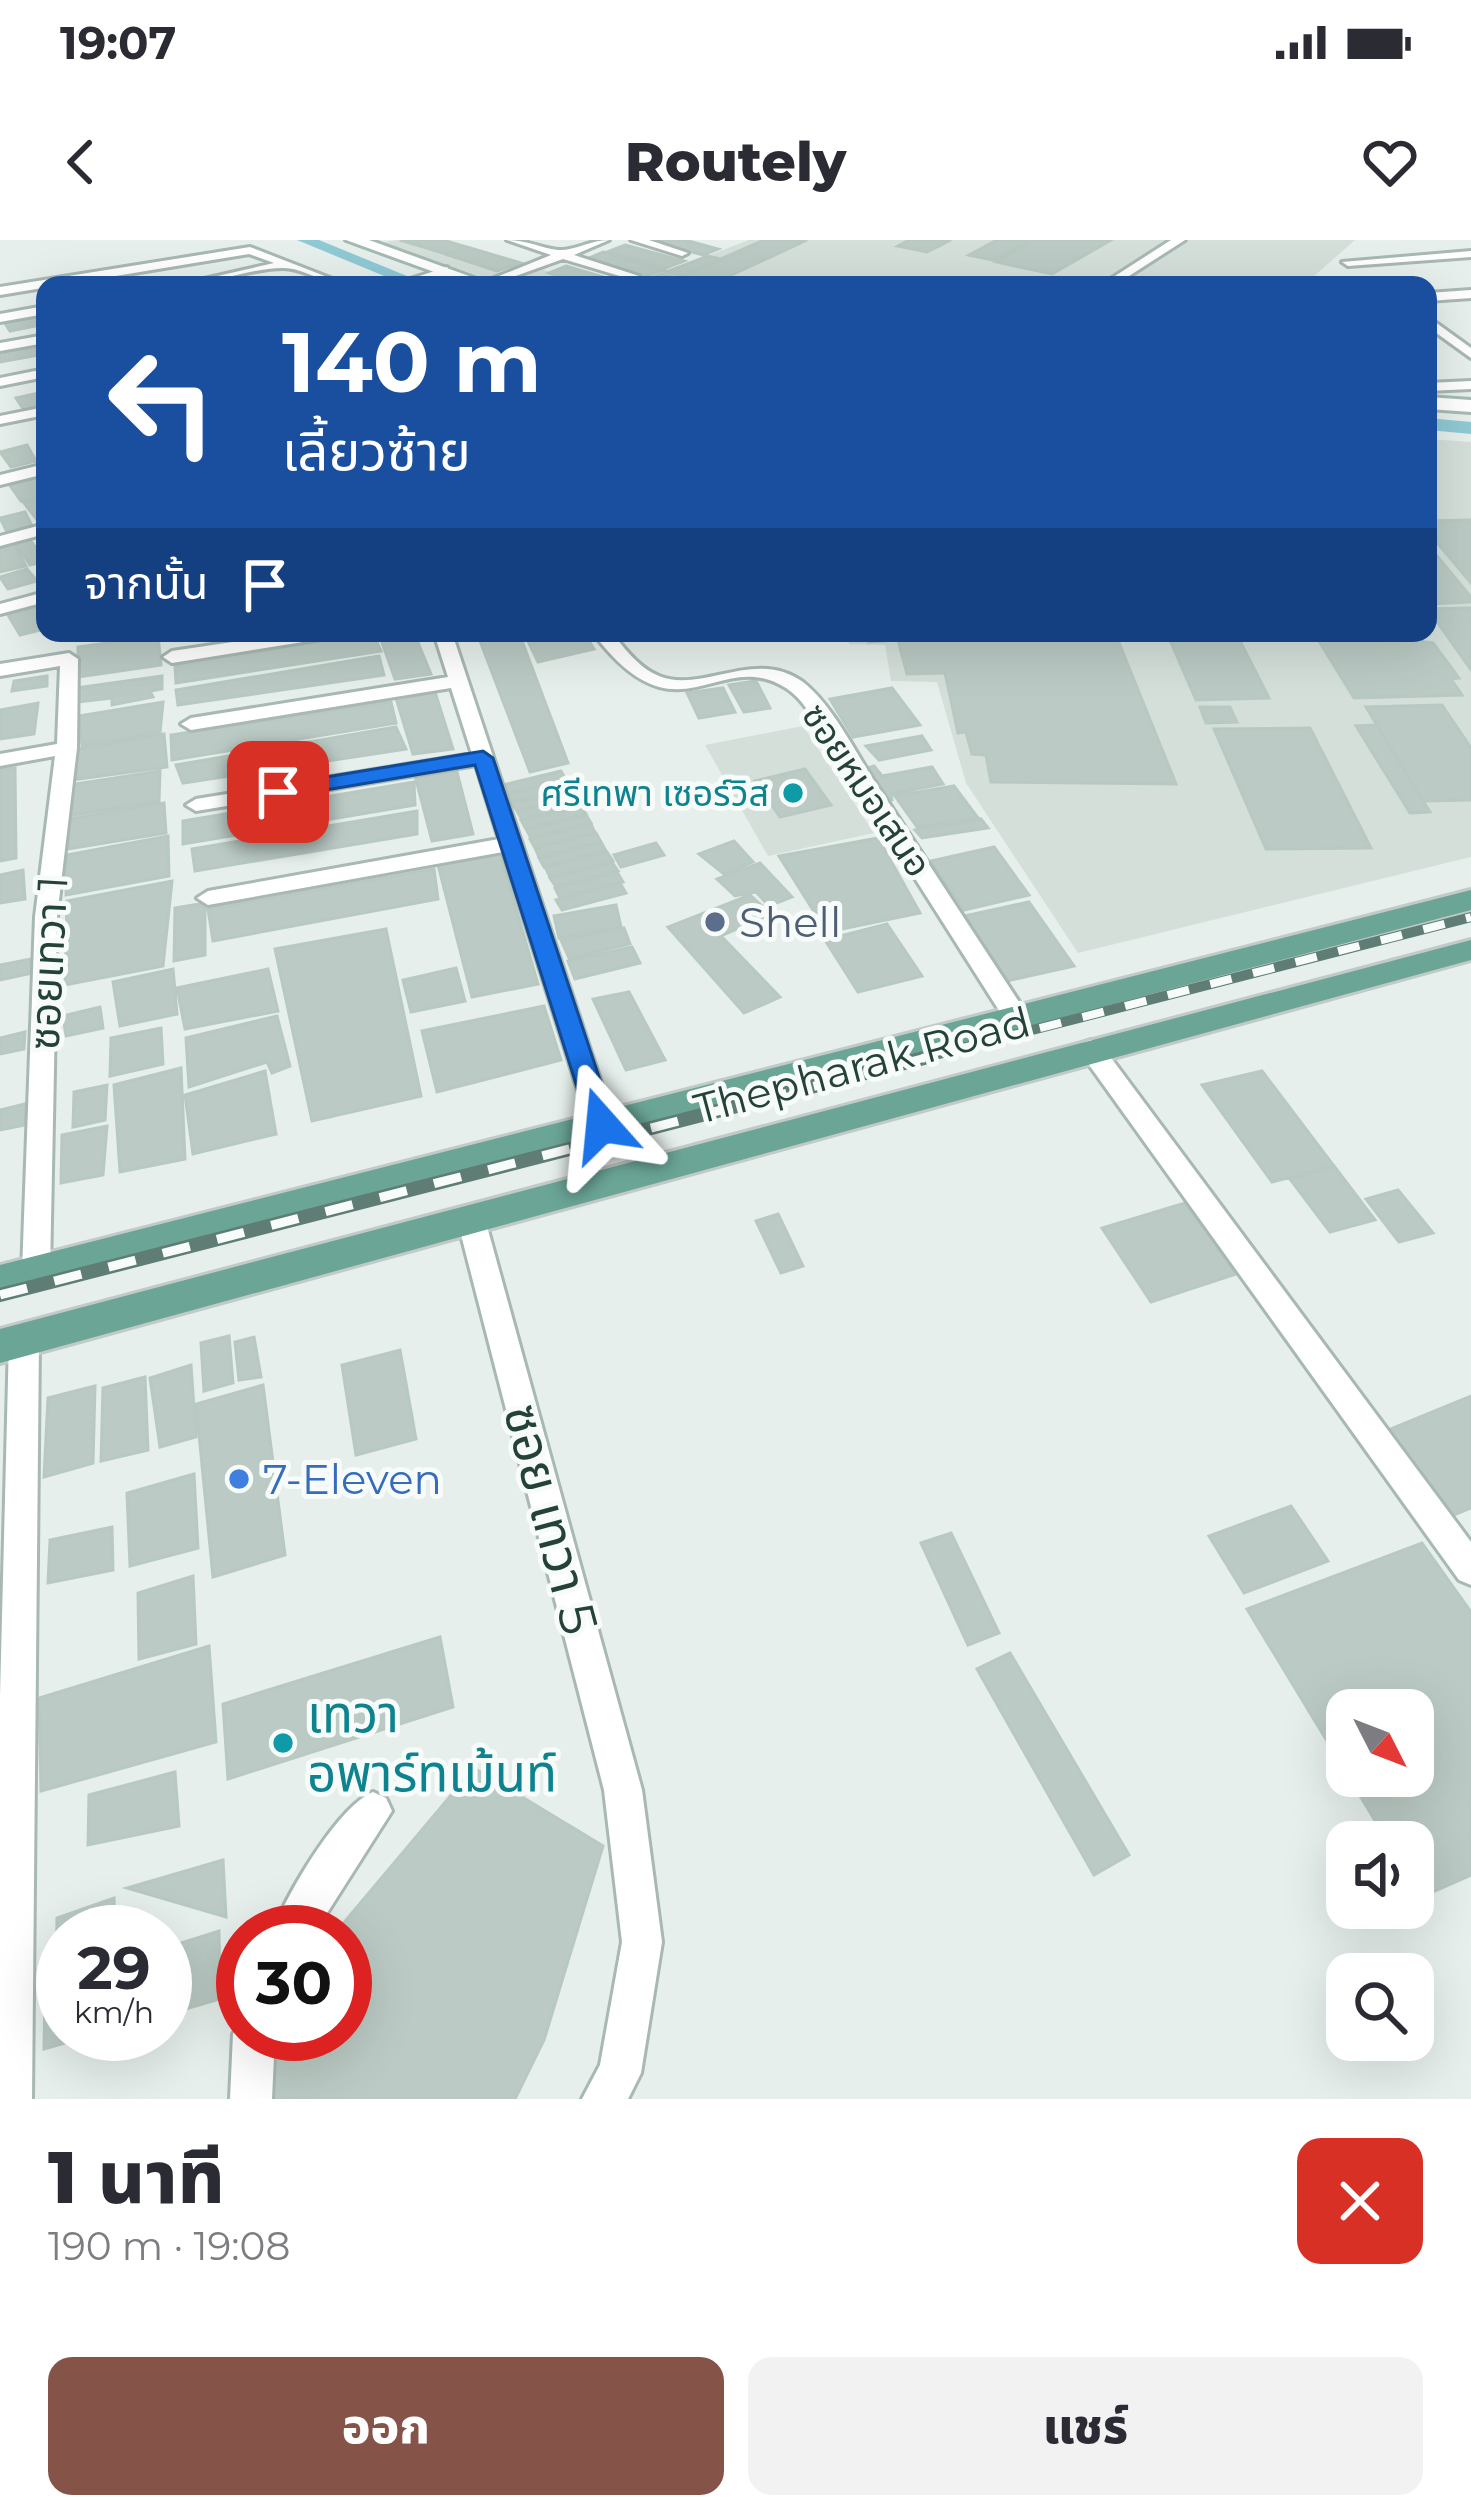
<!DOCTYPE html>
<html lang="th">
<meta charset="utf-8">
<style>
:root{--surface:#fff;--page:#f2f2f3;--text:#2b2b33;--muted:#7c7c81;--accent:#855347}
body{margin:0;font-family:Montserrat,"Noto Sans Thai",sans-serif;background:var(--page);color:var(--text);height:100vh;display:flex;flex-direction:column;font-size:45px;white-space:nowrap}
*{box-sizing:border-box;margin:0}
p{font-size:39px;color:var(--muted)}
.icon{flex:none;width:66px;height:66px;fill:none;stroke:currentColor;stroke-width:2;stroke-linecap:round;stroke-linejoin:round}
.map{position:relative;height:1859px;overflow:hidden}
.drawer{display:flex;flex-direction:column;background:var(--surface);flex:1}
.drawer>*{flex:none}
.top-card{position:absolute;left:36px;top:36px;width:1401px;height:366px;border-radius:24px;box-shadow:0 12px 48px #0002;background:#1a4fa0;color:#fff;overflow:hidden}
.needle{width:78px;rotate:132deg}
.buttons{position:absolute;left:1326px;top:1449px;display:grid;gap:24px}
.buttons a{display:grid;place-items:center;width:108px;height:108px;border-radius:24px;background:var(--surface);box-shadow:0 12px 48px #0002;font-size:60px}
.speed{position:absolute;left:36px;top:1665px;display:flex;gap:24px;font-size:60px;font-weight:700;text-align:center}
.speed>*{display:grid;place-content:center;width:156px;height:156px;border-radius:50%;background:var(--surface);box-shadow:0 12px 48px #0002;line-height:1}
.speed small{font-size:30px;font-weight:400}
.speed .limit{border:18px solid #d22;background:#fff;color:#111}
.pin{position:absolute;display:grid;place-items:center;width:102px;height:102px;color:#fff;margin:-51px;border-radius:24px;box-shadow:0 6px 18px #0006}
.me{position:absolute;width:132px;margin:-66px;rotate:342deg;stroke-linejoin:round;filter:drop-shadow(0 0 9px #0008)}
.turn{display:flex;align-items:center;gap:42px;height:252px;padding:0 48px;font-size:54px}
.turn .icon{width:156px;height:156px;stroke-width:2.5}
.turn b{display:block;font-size:84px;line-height:102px}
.then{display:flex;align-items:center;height:114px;padding:0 48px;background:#0003;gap:24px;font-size:45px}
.round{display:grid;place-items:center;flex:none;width:126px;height:126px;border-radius:24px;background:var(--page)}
.summary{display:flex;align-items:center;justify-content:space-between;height:204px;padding:0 48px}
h1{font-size:72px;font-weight:800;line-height:90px}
.button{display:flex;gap:24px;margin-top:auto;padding:24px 48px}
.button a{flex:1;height:138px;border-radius:24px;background:var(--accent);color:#fff;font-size:48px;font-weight:800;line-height:138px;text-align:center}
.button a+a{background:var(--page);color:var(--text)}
.status{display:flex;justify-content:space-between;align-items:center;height:84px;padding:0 60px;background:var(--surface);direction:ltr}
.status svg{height:33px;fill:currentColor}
header{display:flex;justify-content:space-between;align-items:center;height:156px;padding:0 48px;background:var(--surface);font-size:54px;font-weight:800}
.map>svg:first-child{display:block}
.built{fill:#d4dfda}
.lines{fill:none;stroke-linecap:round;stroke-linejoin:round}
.canal{fill:#8ec9d4;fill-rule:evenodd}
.building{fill:#bbcac4;stroke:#b8c9c2;stroke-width:3}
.street-casing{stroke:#a8b8b2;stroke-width:6}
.secondary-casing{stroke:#a4bbb3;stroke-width:6}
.primary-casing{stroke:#c2cac8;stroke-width:6}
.street{fill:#fff;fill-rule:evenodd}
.secondary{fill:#fff;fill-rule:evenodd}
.primary{fill:#6aa596;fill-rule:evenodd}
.rail-far1-casing{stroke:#5f7d75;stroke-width:10}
.rail-casing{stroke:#5f7d75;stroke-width:14}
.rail-far1{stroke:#f7fbf9;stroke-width:8;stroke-dasharray:22;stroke-linecap:butt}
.rail{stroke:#f7fbf9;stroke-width:9;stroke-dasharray:28;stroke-linecap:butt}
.route{fill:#1a73e8;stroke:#114b97;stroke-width:3}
.culture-dot{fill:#0f9aa8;stroke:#f7fbf9;stroke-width:4.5}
.service-dot{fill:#5c6f8a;stroke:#f7fbf9;stroke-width:4.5}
.shop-dot{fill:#3f7fe0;stroke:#f7fbf9;stroke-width:4.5}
.labels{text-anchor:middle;stroke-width:10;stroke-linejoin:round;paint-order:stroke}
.far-street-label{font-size:36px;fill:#24423a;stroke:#f7fbf9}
.far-culture-label{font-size:36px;fill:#0d838f;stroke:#f7fbf9;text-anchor:end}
.service-label{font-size:42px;fill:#4e5e75;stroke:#f7fbf9;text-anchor:start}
.street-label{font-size:42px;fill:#24423a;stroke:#f7fbf9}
.shop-label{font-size:42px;fill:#366cbe;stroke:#f7fbf9;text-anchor:start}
.near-street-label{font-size:51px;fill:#24423a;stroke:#f7fbf9}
.near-culture-label{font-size:51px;fill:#0d838f;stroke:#f7fbf9;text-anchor:start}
</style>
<div class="status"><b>19:07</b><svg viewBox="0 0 49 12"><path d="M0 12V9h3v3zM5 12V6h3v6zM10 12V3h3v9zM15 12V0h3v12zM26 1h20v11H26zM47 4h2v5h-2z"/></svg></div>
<header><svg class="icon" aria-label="back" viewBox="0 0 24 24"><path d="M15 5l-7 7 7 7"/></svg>Routely<svg class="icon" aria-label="heart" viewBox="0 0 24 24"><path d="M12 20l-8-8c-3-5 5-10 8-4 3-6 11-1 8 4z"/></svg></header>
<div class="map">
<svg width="1471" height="1859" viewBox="0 0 1471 1859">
<rect width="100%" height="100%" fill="#e6efeb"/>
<!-- built -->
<path class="built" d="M 397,0 L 449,0 L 592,45 L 507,45 L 381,3 Z
M 749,0 L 1170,0 L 1097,45 L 632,45 Z
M 1189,0 L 1355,0 L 1304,45 L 1116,45 Z
M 1428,199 L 1471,202 L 1471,617 L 1078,713 L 966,543 L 937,442 L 891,441 L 885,405 L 849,404 L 847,393 L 1428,393 Z
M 803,486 L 874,593 L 768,616 L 705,505 Z"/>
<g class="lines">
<!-- canal -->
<path class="canal" d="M 297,0 L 319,0 L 429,45 L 406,45 Z
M 1428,178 L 1471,182 L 1471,194 L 1428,190 Z"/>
</g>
<!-- building -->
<path class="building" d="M 400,0 L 442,0 L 467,7 L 446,14 Z
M 649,0 L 685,0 L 718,9 L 703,15 Z
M 764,0 L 807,0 L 710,45 L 680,37 Z
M 909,0 L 951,0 L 927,12 L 898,6 Z
M 997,0 L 1031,0 L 993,20 L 969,15 Z
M 1036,0 L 1111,0 L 1052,34 L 996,22 Z
M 625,5 L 684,21 L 666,28 L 607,12 Z
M 470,8 L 521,23 L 497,31 L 448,15 Z
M 603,12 L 663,30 L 647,36 L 587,19 Z
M 708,16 L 720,19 L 682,36 L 666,32 Z
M 566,26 L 626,44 L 591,45 L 549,33 Z
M 661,34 L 702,45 L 633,45 Z
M 36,74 L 45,84 L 10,91 L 3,80 Z
M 33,106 L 39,115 L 0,122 L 0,112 Z
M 39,153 L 45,166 L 24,170 L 16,158 Z
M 27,205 L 36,221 L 11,227 L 0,212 Z
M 37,238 L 45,256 L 21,261 L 9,244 Z
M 45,258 L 45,284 L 41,285 L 24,263 Z
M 25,272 L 32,286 L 7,292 L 0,278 Z
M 1471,280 L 1471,343 L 1428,292 L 1428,281 Z
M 29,298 L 35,307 L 45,305 L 45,321 L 30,325 L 14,301 Z
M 13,303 L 26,326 L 0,332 L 0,306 Z
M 1428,305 L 1471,357 L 1471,362 L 1428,364 Z
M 27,329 L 37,341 L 8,349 L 0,337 Z
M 38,367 L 45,389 L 20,395 L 8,375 Z
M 1471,368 L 1471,430 L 1428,369 Z
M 373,393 L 381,411 L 176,443 L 175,426 Z
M 414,393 L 431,434 L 395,439 L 379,394 Z
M 477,393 L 519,393 L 568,523 L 530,532 Z
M 524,393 L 584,393 L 594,409 L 538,422 Z
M 870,393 L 1115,393 L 1176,544 L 991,542 L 986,515 L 972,514 L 966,492 L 958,493 L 945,433 L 907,434 L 898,400 L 869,402 Z
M 1167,393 L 1236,393 L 1269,458 L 1196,460 Z
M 1314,393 L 1418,393 L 1424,402 L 1433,403 L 1459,438 L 1451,439 L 1462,455 L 1354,458 Z
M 158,396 L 161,425 L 78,437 L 78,407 Z
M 379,416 L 384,435 L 178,465 L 176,450 Z
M 47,436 L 47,446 L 12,451 L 14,441 Z
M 162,436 L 162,449 L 150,451 L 153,457 L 112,465 L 112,458 L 77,462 L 76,448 Z
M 756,441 L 770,468 L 744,472 L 729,445 Z
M 723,448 L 735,472 L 699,478 L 687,453 Z
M 892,448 L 920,485 L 853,497 L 830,459 Z
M 435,452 L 453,509 L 413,514 L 396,458 Z
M 163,462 L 160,493 L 82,506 L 79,476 Z
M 391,462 L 396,483 L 172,520 L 171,495 Z
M 38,463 L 34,494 L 0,499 L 0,470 Z
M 1442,465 L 1471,508 L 1471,560 L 1423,561 L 1366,467 Z
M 1200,467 L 1230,467 L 1237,482 L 1206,483 Z
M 1377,485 L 1423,561 L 1430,572 L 1410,573 L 1356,486 Z
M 396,487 L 406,509 L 183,543 L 176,525 Z
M 1310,488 L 1371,608 L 1266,609 L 1214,489 Z
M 164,494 L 167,527 L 72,540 L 72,510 Z
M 922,496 L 931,510 L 879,520 L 866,506 Z
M 874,526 L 882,536 L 932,527 L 943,544 L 891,554 L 892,560 L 882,561 L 861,530 Z
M 15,528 L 16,618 L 0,621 L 0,530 Z
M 456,528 L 473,594 L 432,601 L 415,536 Z
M 805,529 L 831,565 L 780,577 L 755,541 Z
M 160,531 L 159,561 L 68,576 L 69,545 Z
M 561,531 L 566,540 L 508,553 L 503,545 Z
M 567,540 L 571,548 L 512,562 L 508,554 Z
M 414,542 L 415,565 L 183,604 L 183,581 Z
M 954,546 L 978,578 L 917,587 L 895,556 Z
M 572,548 L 576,557 L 517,571 L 512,563 Z
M 576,557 L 582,566 L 522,580 L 517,571 Z
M 164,563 L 166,593 L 68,609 L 69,579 Z
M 581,566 L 586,574 L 526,589 L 521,580 Z
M 417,571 L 417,594 L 195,631 L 192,609 Z
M 586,575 L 591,583 L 531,598 L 526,589 Z
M 981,579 L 988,588 L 922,598 L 915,590 Z
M 591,584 L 595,593 L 535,608 L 530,599 Z
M 596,593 L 601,602 L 539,617 L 535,608 Z
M 168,596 L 169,636 L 66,655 L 67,615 Z
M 878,598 L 920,673 L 827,692 L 779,616 Z
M 734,601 L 753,622 L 724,634 L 699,614 Z
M 601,602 L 606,611 L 544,627 L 539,618 Z
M 656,603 L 664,615 L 621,627 L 614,615 Z
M 994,607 L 1029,655 L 964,670 L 931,621 Z
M 607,612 L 613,621 L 550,637 L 545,627 Z
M 500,613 L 538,744 L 472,757 L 438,625 Z
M 612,622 L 618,631 L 556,647 L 550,638 Z
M 760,623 L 792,657 L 769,666 L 756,652 L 735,656 L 717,639 Z
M 434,629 L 438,659 L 213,701 L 208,669 Z
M 23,630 L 25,659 L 0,663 L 0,635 Z
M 617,632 L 623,642 L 560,658 L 555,648 Z
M 172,641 L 163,726 L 65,745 L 67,661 Z
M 620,643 L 626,653 L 562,670 L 556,660 Z
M 750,655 L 771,674 L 721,696 L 780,757 L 744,773 L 668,687 Z
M 1029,662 L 1074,726 L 1002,742 L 960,677 Z
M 205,663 L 205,715 L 174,721 L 175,668 Z
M 616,665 L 621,687 L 559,698 L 554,676 Z
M 887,684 L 922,736 L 858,752 L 825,700 Z
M 624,688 L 630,704 L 569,718 L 561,700 Z
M 386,689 L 421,856 L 312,881 L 275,709 Z
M 632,707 L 640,723 L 575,739 L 568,721 Z
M 31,719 L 32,733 L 0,740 L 0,725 Z
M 456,728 L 465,761 L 411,772 L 403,740 Z
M 173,729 L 177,774 L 120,786 L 113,742 Z
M 268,729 L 278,771 L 185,789 L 177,748 Z
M 629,752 L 665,820 L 626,830 L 593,759 Z
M 544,766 L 561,820 L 437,852 L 422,791 Z
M 100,767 L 103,788 L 66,796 L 63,776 Z
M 277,776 L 290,826 L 272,833 L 267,822 L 189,847 L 186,798 Z
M 161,788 L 163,824 L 110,836 L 111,798 Z
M 25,792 L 24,809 L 0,814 L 0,798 Z
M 181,828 L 185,919 L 120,932 L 114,845 Z
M 265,831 L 276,894 L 193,914 L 185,855 Z
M 1262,831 L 1334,926 L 1272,942 L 1202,845 Z
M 107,845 L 105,880 L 73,887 L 74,852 Z
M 25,864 L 25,885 L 0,890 L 0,870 Z
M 107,886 L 103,935 L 61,943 L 62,895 Z
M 1334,926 L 1375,980 L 1330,992 L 1290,939 Z
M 1398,950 L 1433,993 L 1399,1002 L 1366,959 Z
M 1185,963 L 1236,1034 L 1151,1062 L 1102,988 Z
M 778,974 L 803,1026 L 781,1033 L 756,981 Z
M 229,1096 L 233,1143 L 204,1151 L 201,1103 Z
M 254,1097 L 261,1137 L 239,1140 L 235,1102 Z
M 400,1110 L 416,1199 L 356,1215 L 342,1125 Z
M 191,1125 L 196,1197 L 160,1207 L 150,1138 Z
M 145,1137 L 148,1210 L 101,1221 L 103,1148 Z
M 263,1145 L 285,1315 L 213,1337 L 196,1164 Z
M 95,1146 L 93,1223 L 44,1237 L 48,1158 Z
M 1471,1156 L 1471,1268 L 1449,1277 L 1386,1191 Z
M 194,1234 L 198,1308 L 130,1326 L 127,1253 Z
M 1291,1266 L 1328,1321 L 1244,1353 L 1209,1296 Z
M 112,1287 L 113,1330 L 48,1343 L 50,1300 Z
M 951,1293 L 999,1393 L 968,1405 L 921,1303 Z
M 1422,1303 L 1471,1372 L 1471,1635 L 1421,1657 L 1413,1643 L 1413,1602 L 1388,1602 L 1348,1536 L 1413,1536 L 1413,1470 L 1347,1470 L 1347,1534 L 1247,1369 Z
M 193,1336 L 196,1404 L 139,1419 L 138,1353 Z
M 440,1397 L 453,1467 L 228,1539 L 223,1464 Z
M 209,1406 L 216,1502 L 41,1551 L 39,1458 Z
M 1010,1413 L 1129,1615 L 1094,1635 L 977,1429 Z
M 474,1528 L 603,1606 L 544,1800 L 515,1859 L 273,1859 L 272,1796 L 345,1794 L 345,1692 L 336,1692 Z
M 175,1532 L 179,1586 L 88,1605 L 89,1555 Z
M 223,1620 L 226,1677 L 127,1648 Z
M 114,1658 L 115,1692 L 63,1692 L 63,1731 L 56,1734 L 57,1678 Z
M 219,1691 L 220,1759 L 165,1775 L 165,1708 Z
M 63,1741 L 63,1794 L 96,1794 L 44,1809 L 45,1747 Z"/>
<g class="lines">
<!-- street casing -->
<g class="street-casing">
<path id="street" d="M 507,0 C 526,0 541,8 558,10 C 574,11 591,0 609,0 L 574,15 L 639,36 L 633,40 L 563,19 L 491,45 L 477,45 L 551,15 Z
M 631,0 L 649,0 L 688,13 L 682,16 Z
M 1171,0 L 1185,0 L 1115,45 L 1101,45 Z
M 250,7 L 348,45 C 325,45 305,28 283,28 C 248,28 214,45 178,45 L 274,23 L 249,14 L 0,55 L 0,47 Z
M 1471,11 L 1471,17 L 1348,26 L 1342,22 Z
M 447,27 L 451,34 L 411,45 L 392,45 Z
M 1471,50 L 1471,58 L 1428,61 L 1428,53 Z
M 45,66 L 45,74 L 0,82 L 0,74 Z
M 1428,77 L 1471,108 L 1471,118 L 1428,87 Z
M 45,95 L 45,103 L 0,111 L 0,103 Z
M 45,129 L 45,137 L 0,146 L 0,138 Z
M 1471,141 L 1471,149 L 1428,151 L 1428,143 Z
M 45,167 L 45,175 L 0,184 L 0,176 Z
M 45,224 L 45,234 L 0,245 L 0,235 Z
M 45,284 L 45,294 L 0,306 L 0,296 Z
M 45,352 L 45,362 L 0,374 L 0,364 Z
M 293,393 L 337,393 L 328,398 L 172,423 L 163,417 L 172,411 Z
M 434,393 L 452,393 L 615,885 L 611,892 L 593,892 L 589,885 L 503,612 L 208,665 L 197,658 L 208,651 L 499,599 L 476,525 L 196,571 L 186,565 L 196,559 L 472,514 L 451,448 L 191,490 L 181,484 L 191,478 L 448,437 Z
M 593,393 L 612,393 C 625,409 639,428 659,436 C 702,454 755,407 803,442 C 832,465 853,508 873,539 C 924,616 974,694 1025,771 L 1028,777 L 1025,783 L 1007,783 L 822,492 C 812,477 802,458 786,448 C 717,405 679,507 593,393 Z
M 69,413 L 78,419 L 77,508 L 57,677 L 50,1032 L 46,1040 L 36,1044 L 26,1040 L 22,1032 L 35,677 L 55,516 L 0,526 L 0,514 L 57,504 L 60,426 L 0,436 L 0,424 Z
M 1091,800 L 1100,803 L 1471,1302 L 1471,1345 L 1459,1340 L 1082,815 L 1079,809 L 1082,803 Z
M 471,968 L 481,971 L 485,979 L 642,1550 L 662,1702 L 641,1833 L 628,1859 L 582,1859 L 600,1825 L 622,1702 L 604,1550 L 457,979 L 461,971 Z
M 24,1087 L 35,1091 L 39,1100 L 32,1859 L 0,1859 L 0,1456 L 9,1100 L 13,1091 Z
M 373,1552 L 386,1558 L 392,1571 L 315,1692 L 272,1692 C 287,1655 337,1567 373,1552 Z
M 243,1778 L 243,1794 L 275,1794 L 272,1859 L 230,1859 L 233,1794 Z"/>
</g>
<!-- secondary casing -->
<g class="secondary-casing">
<path id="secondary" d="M 346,0 L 369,0 L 494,45 L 470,45 Z
M 1428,157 L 1471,160 L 1471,172 L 1428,169 Z"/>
</g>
<!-- primary casing -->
<g class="primary-casing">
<path id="primary" d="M 1471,650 L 1471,670 L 0,1057 L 0,1025 Z
M 1471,700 L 1471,720 L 0,1123 L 0,1089 Z"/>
</g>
<!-- street -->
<use href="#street" class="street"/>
<!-- secondary -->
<use href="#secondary" class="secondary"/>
<!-- primary -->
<use href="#primary" class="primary"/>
<!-- rail-far1 casing -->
<g class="rail-far1-casing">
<path id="rail-far1" d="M 912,821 L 1471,677"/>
</g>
<!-- rail casing -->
<g class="rail-casing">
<path id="rail" d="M 0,1055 L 924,818"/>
</g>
<!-- rail-far1 -->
<use href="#rail-far1" class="rail-far1"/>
<!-- rail -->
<use href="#rail" class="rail"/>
</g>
<!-- route -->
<path class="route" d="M 483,511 L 493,518 L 615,885 L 611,892 L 602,895 L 589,885 L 475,525 L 278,558 L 268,552 L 278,545 Z"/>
<!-- markers -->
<g class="culture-dot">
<circle cx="793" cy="553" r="12"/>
<circle cx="283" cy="1503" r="12"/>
</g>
<circle class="service-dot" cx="715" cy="682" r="12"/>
<circle class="shop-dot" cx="239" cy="1239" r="12"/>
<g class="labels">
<!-- far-street labels -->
<g class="far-street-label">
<text transform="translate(867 550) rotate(56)" y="13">ซอยหมอเสนอ</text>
</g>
<!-- far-culture labels -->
<g class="far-culture-label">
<text x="769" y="566">ศรีเทพา เซอร์วิส</text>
</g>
<!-- service labels -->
<g class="service-label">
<text x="739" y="697">Shell</text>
</g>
<!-- street labels -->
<g class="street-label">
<text transform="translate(48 723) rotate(-87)" y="15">ซอยเทวา 1</text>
<text transform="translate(862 825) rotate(-15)" y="15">Thepharak Road</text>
</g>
<!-- shop labels -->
<g class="shop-label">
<text x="263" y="1254">7-Eleven</text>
</g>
<!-- near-street labels -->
<g class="near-street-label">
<text transform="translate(551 1279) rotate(75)" y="18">ซอย เทวา 5</text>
</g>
<!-- near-culture labels -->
<g class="near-culture-label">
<text x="307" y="1492">เทวา<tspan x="307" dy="59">อพาร์ทเม้นท์</tspan></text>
</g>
</g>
</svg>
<div class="buttons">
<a><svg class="needle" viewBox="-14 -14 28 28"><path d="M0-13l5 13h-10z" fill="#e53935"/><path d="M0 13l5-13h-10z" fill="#7c7c81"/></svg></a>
<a><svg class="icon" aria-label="sound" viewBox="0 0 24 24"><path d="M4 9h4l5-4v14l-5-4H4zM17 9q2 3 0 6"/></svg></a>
<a><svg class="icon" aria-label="search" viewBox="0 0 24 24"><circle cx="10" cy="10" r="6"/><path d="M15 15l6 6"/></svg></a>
</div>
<div class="speed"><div>29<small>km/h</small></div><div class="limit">30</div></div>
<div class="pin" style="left:278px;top:552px;background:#d93025"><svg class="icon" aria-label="arrive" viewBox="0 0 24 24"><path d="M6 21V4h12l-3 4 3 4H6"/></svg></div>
<svg class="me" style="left:602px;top:885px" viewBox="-20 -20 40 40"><path d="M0-17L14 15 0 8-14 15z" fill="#1a73e8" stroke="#fff" stroke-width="4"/></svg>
<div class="top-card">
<div class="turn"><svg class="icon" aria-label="left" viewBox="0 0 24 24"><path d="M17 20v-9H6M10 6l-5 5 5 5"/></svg><div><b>140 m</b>เลี้ยวซ้าย</div></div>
<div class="then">จากนั้น<svg class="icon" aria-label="arrive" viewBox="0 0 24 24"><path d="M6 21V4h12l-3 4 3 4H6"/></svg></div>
</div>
</div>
<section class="drawer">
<div class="summary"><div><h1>1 นาที</h1><p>190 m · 19:08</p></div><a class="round" style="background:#d93025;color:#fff"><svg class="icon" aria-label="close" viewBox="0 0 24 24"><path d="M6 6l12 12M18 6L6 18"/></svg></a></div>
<div class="button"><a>ออก</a><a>แชร์</a></div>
</section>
